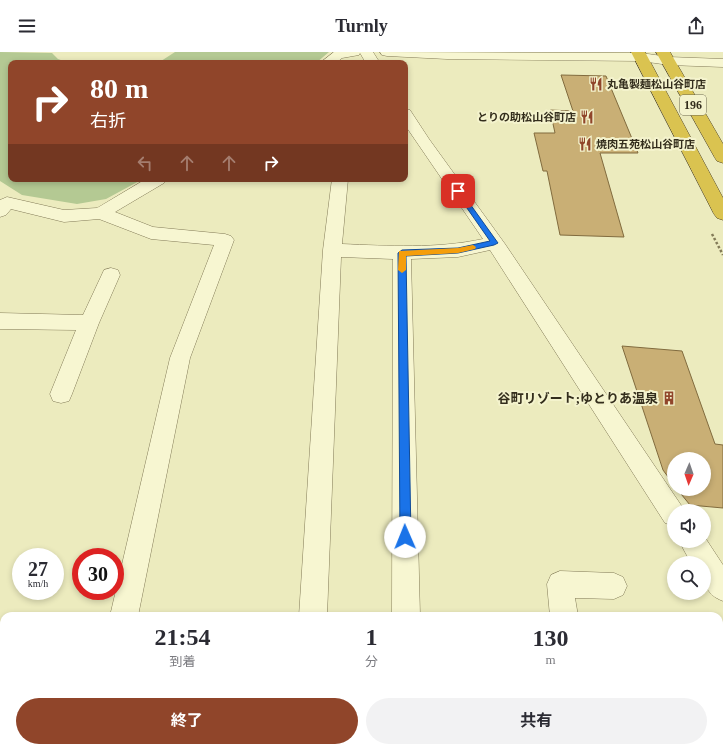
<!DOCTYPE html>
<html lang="ja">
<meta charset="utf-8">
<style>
:root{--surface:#fff;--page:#f2f2f3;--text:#2b2b33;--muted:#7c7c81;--accent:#90452a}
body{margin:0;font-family:"Times New Roman","Noto Sans JP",serif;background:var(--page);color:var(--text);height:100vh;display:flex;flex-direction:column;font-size:15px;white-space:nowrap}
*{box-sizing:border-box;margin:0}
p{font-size:13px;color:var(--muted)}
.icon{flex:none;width:22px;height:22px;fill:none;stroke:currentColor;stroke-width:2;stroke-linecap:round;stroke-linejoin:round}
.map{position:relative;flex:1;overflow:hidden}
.details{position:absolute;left:0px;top:560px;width:723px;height:140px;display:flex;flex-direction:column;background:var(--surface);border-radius:12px 12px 0 0;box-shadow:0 2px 6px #0003}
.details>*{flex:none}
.guide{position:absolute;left:8px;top:8px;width:400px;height:122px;border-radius:8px;box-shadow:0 2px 6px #0003;background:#90452a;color:#fff;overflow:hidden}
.needle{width:26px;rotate:182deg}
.buttons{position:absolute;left:667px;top:400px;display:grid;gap:8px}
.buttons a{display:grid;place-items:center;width:44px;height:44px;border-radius:50%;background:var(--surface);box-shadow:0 2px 6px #0003;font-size:20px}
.speed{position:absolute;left:12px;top:496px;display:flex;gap:8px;font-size:20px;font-weight:700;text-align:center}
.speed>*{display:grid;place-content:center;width:52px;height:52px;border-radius:50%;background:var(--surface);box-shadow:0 2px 6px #0003;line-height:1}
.speed small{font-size:10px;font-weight:400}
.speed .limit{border:6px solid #d22;background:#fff;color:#111}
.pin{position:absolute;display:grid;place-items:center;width:34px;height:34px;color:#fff;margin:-17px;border-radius:8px;box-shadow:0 2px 6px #0006}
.me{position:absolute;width:44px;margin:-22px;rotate:359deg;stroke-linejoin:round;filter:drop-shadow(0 0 3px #0008)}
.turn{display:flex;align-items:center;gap:14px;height:84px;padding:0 16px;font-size:18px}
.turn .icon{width:52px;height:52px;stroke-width:2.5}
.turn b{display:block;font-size:28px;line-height:34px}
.lanes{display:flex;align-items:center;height:38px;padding:0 16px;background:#0003;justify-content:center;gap:20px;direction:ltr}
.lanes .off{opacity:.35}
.eta{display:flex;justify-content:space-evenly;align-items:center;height:68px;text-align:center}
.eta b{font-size:24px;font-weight:700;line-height:28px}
.primary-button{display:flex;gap:8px;margin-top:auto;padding:8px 16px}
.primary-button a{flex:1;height:46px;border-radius:24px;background:var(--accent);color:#fff;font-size:16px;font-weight:700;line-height:46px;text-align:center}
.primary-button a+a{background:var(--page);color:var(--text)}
header{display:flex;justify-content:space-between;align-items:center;height:52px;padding:0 16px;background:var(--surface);font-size:18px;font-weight:700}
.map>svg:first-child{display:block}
.green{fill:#b4c993}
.building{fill:#c9af75;stroke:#816b3e}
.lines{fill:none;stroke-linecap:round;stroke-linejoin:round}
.street-casing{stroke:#837b58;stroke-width:1}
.highway-casing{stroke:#51472c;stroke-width:1}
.path{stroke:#837b58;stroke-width:2.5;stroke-dasharray:2.5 2;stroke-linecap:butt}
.street{fill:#f7f6d1;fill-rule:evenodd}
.highway{fill:#dac350;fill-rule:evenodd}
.route{fill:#1a73e8;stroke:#114b97}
.slow{fill:#f59e0b}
.labels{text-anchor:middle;stroke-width:4;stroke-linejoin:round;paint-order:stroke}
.far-poi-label{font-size:11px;font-weight:bold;fill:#332d1c;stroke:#f4f3cd;text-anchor:start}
.shield{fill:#f4f3cd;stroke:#6d6851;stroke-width:1}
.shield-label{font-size:12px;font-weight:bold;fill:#332d1c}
.poi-label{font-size:13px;font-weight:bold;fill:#332d1c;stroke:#f4f3cd;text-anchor:end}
</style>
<header><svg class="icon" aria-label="menu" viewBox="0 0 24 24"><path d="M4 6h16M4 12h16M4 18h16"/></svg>Turnly<svg class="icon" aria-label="share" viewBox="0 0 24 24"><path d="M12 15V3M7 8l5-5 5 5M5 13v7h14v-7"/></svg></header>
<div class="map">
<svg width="723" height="700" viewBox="0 0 723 700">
<rect width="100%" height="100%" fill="#ecebbe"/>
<!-- green -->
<path class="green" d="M 0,0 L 52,1 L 58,7 L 69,11 L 11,11 L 11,127 L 143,127 L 106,147 L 77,152 L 22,143 L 0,129 Z
M 175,0 L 329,0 L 316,11 L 158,11 Z"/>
<!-- building -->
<path class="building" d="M 561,23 L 606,24 L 638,101 L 600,101 L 624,185 L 560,183 L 547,119 L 543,119 L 534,81 L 555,81 L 550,58 L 573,59 Z
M 622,294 L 682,299 L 715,392 L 723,393 L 723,456 L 690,453 L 677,437 L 704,437 L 704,407 L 674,407 L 674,433 L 663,418 Z"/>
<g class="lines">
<!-- street casing -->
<g class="street-casing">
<path id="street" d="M 334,0 L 373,0 L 380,11 L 366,11 L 360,1 L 359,3 L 342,6 L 336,11 L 320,11 Z
M 380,0 L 641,1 L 669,5 L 723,7 L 723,15 L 669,13 L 641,9 L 447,7 L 387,4 L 382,3 Z
M 405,57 L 410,58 L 429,87 L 505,192 L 685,459 L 674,459 L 674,474 L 665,471 L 490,198 L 458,205 L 411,207 L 420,564 L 392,564 L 393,207 L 341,205 L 327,564 L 299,564 L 323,198 L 332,127 L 348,127 L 342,192 C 389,194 436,197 483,187 L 405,73 Z
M 146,127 L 166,127 L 164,131 L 115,160 L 153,175 L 225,182 L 231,184 L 234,188 L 190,306 L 138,564 L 110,564 L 170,306 L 214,193 L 151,187 L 99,167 L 64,170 L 11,157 L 6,163 L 0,165 L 0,148 L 7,145 L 64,158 L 97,156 Z
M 111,216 L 118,218 L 120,223 L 99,271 L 72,342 L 69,349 L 61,351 L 53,349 L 50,342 L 76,278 L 0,277 L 0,261 L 83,263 L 104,218 Z
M 704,484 L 723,513 L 723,549 C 704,542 704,529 704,511 L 691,511 L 679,489 L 704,489 Z
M 560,519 L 614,521 L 623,525 L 627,534 L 623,543 L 614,547 L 575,546 L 578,564 L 550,564 L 547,532 L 551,523 Z
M 0,679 L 4,679 L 4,696 L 73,696 L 74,700 L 0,700 Z
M 80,696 L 110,696 L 109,700 L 79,700 Z
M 291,696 L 321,696 L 321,700 L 291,700 Z
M 393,696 L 423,696 L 423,700 L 393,700 Z
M 565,696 L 595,696 L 595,700 L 565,700 Z"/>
</g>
<!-- highway casing -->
<g class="highway-casing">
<path id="highway" d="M 631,0 L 645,0 L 723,146 L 723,168 L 717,166 L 714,162 Z
M 656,0 L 670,0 L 723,92 L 723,111 L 717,109 L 715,106 Z"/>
</g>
<!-- path -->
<path class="path" d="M 712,182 L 723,203"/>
<!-- street -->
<use href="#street" class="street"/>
<!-- highway -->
<use href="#highway" class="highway"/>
</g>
<!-- route -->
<path class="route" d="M 458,137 L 460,138 L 498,191 L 494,193 L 458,201 L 406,204 L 411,485 L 409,489 L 405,490 L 402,489 L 400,485 L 398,201 L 402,198 L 458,196 L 490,189 L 455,139 Z"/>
<!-- slow -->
<path class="slow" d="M 473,193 L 476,195 L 475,197 L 458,201 L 406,204 L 406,218 L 402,221 L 398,218 L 399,199 L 458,196 Z"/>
<!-- icons -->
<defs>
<g id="restaurant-bare" transform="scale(1.08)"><path d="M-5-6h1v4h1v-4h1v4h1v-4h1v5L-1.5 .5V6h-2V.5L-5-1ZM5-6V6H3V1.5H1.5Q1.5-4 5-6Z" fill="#90452a" stroke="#f4f3cd" stroke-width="2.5" paint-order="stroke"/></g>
<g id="building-bare" transform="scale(1.08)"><path d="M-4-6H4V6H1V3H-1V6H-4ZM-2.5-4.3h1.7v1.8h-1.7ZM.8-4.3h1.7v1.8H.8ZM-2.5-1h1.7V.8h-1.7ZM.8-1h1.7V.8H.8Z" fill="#90452a" stroke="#f4f3cd" stroke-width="2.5" paint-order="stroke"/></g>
</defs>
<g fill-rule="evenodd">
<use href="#restaurant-bare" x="596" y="32"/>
<use href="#restaurant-bare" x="587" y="65"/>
<use href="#restaurant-bare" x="585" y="92"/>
<use href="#building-bare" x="669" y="346"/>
</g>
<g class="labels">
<!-- far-poi labels -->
<g class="far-poi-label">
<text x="607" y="36">丸亀製麺松山谷町店</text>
<text x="576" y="69" text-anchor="end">とりの助松山谷町店</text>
<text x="596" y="96">焼肉五苑松山谷町店</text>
</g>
<!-- shield labels -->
<rect class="shield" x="680" y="43" width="26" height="20" rx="3"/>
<g class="shield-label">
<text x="693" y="57">196</text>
</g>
<!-- poi labels -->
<g class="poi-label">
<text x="658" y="351">谷町リゾート;ゆとりあ温泉</text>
</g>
</g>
</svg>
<div class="buttons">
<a><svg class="needle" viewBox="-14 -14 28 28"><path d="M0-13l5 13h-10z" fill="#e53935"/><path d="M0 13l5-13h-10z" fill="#7c7c81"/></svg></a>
<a><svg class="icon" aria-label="sound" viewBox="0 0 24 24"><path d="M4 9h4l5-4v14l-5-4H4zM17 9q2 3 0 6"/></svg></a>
<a><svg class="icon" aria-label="search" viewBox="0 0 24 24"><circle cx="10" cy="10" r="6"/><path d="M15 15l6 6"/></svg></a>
</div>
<div class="speed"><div>27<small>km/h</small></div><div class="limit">30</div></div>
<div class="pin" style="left:458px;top:139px;background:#d93025"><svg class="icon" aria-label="arrive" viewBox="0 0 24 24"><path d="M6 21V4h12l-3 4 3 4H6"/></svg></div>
<svg class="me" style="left:405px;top:485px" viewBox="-20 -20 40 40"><circle r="19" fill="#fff"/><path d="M0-13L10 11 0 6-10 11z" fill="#1a73e8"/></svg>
<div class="guide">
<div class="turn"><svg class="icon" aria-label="right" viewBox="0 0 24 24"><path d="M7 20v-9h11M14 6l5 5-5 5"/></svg><div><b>80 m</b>右折</div></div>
<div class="lanes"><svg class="icon off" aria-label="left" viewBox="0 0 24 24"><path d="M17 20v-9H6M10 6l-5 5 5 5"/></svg><svg class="icon off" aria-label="ahead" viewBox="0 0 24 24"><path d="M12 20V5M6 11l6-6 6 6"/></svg><svg class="icon off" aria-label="ahead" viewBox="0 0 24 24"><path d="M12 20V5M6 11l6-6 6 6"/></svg><svg class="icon" aria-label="right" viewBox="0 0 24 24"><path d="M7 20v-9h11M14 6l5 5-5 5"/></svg></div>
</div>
<section class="details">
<div class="eta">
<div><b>21:54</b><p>到着</p></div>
<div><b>1</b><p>分</p></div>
<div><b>130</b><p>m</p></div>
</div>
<div class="primary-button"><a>終了</a><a>共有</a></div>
</section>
</div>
